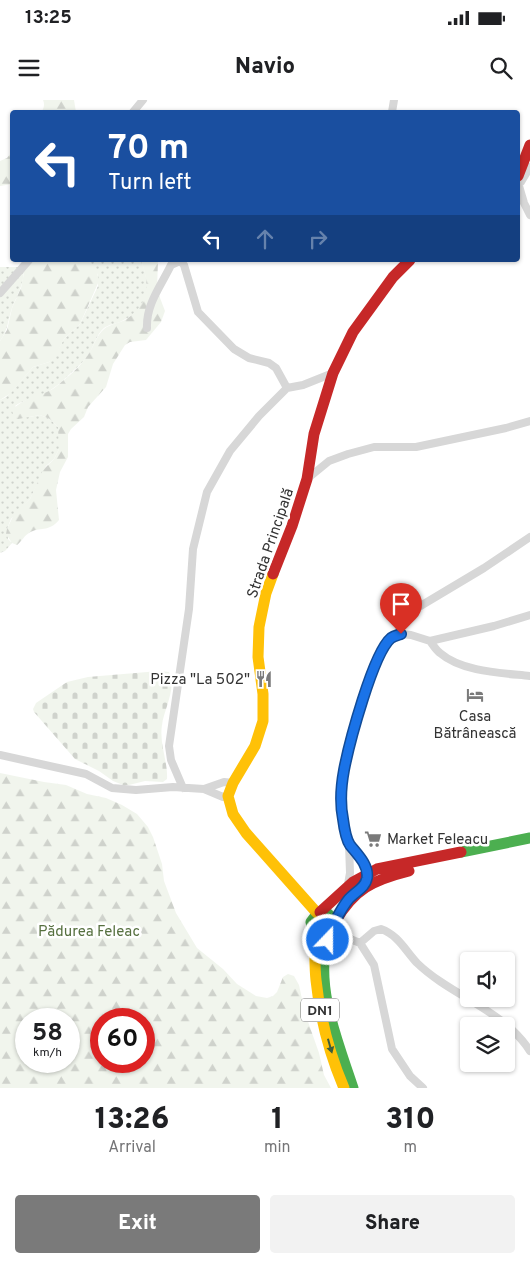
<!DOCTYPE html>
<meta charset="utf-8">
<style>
:root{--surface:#fff;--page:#f2f2f2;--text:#202124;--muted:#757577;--accent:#7a7a7a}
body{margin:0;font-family:Overpass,sans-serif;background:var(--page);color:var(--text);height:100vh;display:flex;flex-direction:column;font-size:19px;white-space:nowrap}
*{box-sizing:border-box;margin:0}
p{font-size:16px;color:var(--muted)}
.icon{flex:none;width:28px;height:28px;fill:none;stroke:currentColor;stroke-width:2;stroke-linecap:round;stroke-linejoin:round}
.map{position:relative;height:988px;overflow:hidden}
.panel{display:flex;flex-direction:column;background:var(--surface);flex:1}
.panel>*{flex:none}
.top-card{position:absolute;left:10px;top:10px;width:510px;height:152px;border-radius:5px;box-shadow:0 1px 4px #0004;background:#1a4fa0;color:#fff;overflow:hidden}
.controls{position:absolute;left:460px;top:852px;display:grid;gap:10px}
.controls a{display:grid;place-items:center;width:55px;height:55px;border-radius:5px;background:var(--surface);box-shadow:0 1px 4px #0004;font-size:25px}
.speed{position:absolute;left:15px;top:908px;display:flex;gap:10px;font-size:25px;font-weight:700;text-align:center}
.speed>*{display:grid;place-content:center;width:65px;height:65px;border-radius:50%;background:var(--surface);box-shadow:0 1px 4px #0004;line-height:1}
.speed small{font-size:12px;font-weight:400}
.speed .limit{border:8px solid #d22;background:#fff;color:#111}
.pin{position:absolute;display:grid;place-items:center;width:42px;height:42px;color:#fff;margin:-51px -21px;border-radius:50% 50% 50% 0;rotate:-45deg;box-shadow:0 0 5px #0007}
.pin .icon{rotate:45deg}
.me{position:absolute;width:55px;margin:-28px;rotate:22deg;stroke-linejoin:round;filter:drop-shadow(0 0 4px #0008)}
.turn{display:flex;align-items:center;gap:18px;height:105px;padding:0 15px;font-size:22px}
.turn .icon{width:65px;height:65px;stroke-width:2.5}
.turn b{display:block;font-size:35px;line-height:42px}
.lanes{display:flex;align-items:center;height:48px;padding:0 15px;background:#0003;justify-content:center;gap:25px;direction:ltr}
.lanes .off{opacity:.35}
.eta{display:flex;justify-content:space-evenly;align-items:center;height:85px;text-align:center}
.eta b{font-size:30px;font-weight:800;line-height:35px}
.action{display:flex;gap:10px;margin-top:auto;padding:10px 15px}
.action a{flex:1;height:58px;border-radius:5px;background:var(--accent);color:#fff;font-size:20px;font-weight:800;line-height:58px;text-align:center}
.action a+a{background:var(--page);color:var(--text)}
.status{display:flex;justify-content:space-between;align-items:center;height:35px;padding:0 25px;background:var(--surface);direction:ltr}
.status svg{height:14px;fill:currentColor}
header{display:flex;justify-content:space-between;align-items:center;height:65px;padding:0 15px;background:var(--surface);font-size:22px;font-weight:800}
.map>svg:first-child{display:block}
.grass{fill:url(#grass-dots)}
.forest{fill:url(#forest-firs);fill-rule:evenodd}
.cemetery{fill:url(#cemetery-stones)}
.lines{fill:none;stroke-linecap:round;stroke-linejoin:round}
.street{stroke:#d7d7d7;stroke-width:8}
.fast{stroke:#4caf50;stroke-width:11}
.slow{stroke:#ffc107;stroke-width:11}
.jam{stroke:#c62828;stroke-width:11}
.oneway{fill:#3c5e3d}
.route-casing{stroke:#114b97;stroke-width:12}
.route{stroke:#1a73e8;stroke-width:9}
.labels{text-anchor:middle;stroke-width:5;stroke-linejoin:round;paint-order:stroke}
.shield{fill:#fff;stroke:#707070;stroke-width:1}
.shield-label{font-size:14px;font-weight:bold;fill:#333}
.street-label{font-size:15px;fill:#333;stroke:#fff}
.poi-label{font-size:15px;fill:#333;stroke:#fff;text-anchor:end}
.park-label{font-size:15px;fill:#56703f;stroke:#fff}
</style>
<div class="status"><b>13:25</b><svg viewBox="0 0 49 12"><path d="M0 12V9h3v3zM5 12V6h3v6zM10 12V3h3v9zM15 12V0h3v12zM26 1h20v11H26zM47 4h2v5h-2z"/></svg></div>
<header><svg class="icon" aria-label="menu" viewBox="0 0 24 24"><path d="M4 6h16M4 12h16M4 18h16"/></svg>Navio<svg class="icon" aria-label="search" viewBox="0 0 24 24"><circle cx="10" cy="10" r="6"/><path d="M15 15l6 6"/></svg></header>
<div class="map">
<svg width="530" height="988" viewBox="0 0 530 988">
<defs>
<pattern id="grass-dots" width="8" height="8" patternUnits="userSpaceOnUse" patternTransform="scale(1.25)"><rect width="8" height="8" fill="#f1f5ed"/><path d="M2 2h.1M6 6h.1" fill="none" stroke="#cfd2cc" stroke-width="1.8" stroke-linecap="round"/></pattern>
<pattern id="forest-firs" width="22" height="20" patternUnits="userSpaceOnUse" patternTransform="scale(1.25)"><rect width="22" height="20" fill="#f1f5ed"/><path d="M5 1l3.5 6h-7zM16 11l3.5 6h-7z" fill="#cfd2cc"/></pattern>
<pattern id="cemetery-stones" width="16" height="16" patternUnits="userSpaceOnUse" patternTransform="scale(1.25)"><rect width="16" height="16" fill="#f1f5ed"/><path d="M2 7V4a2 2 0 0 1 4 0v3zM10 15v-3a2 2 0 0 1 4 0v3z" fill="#cfd2cc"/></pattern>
</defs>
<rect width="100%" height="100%" fill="#fff"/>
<!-- grass -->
<path class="grass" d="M 88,160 L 141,160 C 151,186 151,207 122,221 C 117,224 109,224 104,228 C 96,235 94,246 89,254 C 85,260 79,266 73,271 C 63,281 53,290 40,296 C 31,300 23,300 15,306 L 29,317 L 40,315 L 50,319 L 58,327 L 59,333 L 59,349 L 54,359 L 46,366 L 30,399 L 11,419 L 7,429 L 8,439 L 12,443 L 5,451 L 0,453 L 0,300 L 6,297 L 14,289 L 33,267 L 49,262 L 53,259 L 64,239 L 80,224 L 98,186 L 98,175 Z
M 0,167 L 23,167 C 26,181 17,195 12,208 C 8,220 8,230 0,241 Z"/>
<!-- forest -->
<path class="forest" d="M 43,0 L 74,0 L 76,12 L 41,12 C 44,9 45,4 43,0 Z
M 12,52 L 12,84 L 0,86 L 0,61 L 7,58 Z
M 23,160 L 88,160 L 97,172 L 99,181 L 80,224 L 64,239 L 54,259 L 49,262 L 33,267 L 11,293 L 0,300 L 0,241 L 7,230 L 12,208 L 21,188 L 24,173 Z
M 141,160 L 158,160 L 157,190 L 165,211 L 161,222 L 146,240 L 130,242 L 125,245 L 113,264 L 106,287 L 88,307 L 84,317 L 71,329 L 68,334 L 68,357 L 60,372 L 56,390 L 59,420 C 48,433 40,426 29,433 C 24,436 22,441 17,445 L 12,443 L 6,434 L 7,429 L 14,414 L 30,399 L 43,370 L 54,359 L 59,349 L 58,327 L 50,319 L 40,315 L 18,319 L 14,316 L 12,311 C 23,296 45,297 58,285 C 69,276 81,266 88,255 C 94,246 96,236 104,229 C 110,224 119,223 125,220 C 150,204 150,185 141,160 Z
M 0,673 L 44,682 L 66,685 L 87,694 L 106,698 L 122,705 L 137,714 L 148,727 L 153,737 L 162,764 L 164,781 L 176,813 L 197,848 L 223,869 L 237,884 L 256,896 L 267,898 L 273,896 L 277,892 L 283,877 L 288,874 L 294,876 L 299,885 L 305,913 L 319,953 L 324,975 L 331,988 L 0,988 ZM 26,919 L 69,919 L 69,961 L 26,961 ZM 101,919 L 144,919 L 144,961 L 101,961 Z"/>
<!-- cemetery -->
<path class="cemetery" d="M 159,571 L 169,572 C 177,588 164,609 162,625 C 159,644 168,661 167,679 L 163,682 L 145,681 L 129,685 L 123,685 L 113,681 L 99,671 L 75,659 L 34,612 L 33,609 L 36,603 L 67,582 L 88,577 Z"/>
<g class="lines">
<!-- street -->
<path class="street" d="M 133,12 L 143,0
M 392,12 L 394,0
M 518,85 L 521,82 L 530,67
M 519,86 L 524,103 L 530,115
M 0,193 L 29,160
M 147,228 C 146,204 161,186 171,165 L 180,161 L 184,165 L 198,212 L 234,249 L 249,258 L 269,263 L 276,268 L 287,288
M 307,379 L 329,361 L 348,354 L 374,347 L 416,347 L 506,328 L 530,321
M 401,534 L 398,524 L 402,517 L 484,468 L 530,437
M 430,541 C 433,545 436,550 440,553 C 462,572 502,573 530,576
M 0,655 L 86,674 L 112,688 L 136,690 L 173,687 L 204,689 L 223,697 L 228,696
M 183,688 L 171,660 L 169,646 L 189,509 L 193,449 L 207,392 L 230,351 L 259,316 L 287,288 L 303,285 L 333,273
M 204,689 L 224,682 L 233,683
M 349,744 L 357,751 L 367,772 L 367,776
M 348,784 L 350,773 L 349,744 L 343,719 L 341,693 L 344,670 L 369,577 L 384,548 L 391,538 L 401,534 L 411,535 L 430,541 L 494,526 L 530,515
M 334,827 L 338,834 L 360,843 L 374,865 L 392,949 L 410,976 L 423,988
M 360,843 L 374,831 L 381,829 C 398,835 405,850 417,863 C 451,896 504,910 530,951"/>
<!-- fast -->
<path class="fast" d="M 461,752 L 530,738
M 330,833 L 321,835 L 313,830 L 311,822 C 320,808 326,808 335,822 C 333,828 329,833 327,840 C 315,889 338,942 353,988"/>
<!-- slow -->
<path class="slow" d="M 273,474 L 266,493 L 259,527 L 258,557 L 263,594 L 263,621 L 255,646 L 233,683 L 228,696 L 233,714 L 246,733 L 317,813
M 313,830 C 316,847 314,863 316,880 C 320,918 329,953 344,988"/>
<!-- jam -->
<path class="jam" d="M 518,76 L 530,45
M 273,474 L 292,426 L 307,379 L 314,334 L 333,273 L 353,232 L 393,177 L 410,160
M 320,812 L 353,782 L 377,769 L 461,752
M 335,822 C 354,789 373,780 409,771"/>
</g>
<!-- one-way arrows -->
<defs><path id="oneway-solid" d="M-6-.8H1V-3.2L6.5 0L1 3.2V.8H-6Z" transform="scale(1.25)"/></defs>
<use class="oneway" href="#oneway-solid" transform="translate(330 946) rotate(74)"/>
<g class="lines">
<!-- route casing -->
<g class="route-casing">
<path id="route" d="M 328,840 C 331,829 340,810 348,800 C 354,792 365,789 367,778 C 369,765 357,754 350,745 C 346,739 344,727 343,719 C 340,704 341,686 344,670 C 349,644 373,553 391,538 C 394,536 398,535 401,534"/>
</g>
<!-- route -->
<use href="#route" class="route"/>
</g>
<!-- icons -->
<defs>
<g id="restaurant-bare" transform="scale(1.35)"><path d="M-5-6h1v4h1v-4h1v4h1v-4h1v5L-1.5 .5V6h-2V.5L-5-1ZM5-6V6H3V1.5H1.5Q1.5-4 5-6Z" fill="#7a7a7a" stroke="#fff" stroke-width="2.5" paint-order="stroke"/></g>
<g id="hotel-bare" transform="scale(1.35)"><path d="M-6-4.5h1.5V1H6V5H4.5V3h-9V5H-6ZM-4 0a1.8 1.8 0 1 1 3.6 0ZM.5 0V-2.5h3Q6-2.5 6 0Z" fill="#7a7a7a" stroke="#fff" stroke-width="2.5" paint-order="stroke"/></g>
<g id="supermarket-bare" transform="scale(1.35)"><path d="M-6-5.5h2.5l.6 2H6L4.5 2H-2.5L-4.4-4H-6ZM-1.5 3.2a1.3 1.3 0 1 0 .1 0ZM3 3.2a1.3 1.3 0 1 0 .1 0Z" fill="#7a7a7a" stroke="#fff" stroke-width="2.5" paint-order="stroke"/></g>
</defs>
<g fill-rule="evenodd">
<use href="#restaurant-bare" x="264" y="579"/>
<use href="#hotel-bare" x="475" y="595"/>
<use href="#supermarket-bare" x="373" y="739"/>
</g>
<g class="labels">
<!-- shield labels -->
<rect class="shield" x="301" y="898.5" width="38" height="23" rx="4"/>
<g class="shield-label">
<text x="320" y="915">DN1</text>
</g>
<!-- street labels -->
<g class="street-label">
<text transform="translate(270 443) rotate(-71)" y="5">Strada Principală</text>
</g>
<!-- poi labels -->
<g class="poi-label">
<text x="250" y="584">Pizza "La 502"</text>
<text x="475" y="621" text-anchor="middle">Casa<tspan x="475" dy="17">Bătrânească</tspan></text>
<text x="387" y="744" text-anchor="start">Market Feleacu</text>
</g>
<!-- park labels -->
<g class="park-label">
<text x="89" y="836">Pădurea Feleac</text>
</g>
</g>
</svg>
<div class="controls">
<a><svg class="icon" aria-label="sound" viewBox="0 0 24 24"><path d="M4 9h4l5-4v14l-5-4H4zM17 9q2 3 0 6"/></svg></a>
<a><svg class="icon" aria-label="layers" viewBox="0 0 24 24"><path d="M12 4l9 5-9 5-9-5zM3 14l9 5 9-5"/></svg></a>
</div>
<div class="speed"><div>58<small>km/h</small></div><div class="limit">60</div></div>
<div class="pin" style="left:401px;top:534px;background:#d93025"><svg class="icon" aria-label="arrive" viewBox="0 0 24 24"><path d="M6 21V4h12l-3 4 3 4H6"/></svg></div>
<svg class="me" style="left:328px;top:840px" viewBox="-20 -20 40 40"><circle r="17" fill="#1a73e8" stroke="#fff" stroke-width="3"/><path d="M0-11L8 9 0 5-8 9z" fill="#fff"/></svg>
<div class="top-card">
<div class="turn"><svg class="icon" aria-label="left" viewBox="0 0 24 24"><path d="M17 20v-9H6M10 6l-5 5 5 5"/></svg><div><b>70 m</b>Turn left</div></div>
<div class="lanes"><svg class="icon" aria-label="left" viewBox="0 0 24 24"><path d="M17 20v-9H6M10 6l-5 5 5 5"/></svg><svg class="icon off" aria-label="ahead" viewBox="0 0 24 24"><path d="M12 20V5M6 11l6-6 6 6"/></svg><svg class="icon off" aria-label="right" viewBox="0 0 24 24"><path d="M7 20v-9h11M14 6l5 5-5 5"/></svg></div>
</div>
</div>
<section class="panel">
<div class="eta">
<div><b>13:26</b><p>Arrival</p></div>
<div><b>1</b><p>min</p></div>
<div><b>310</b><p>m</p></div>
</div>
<div class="action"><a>Exit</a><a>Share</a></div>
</section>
